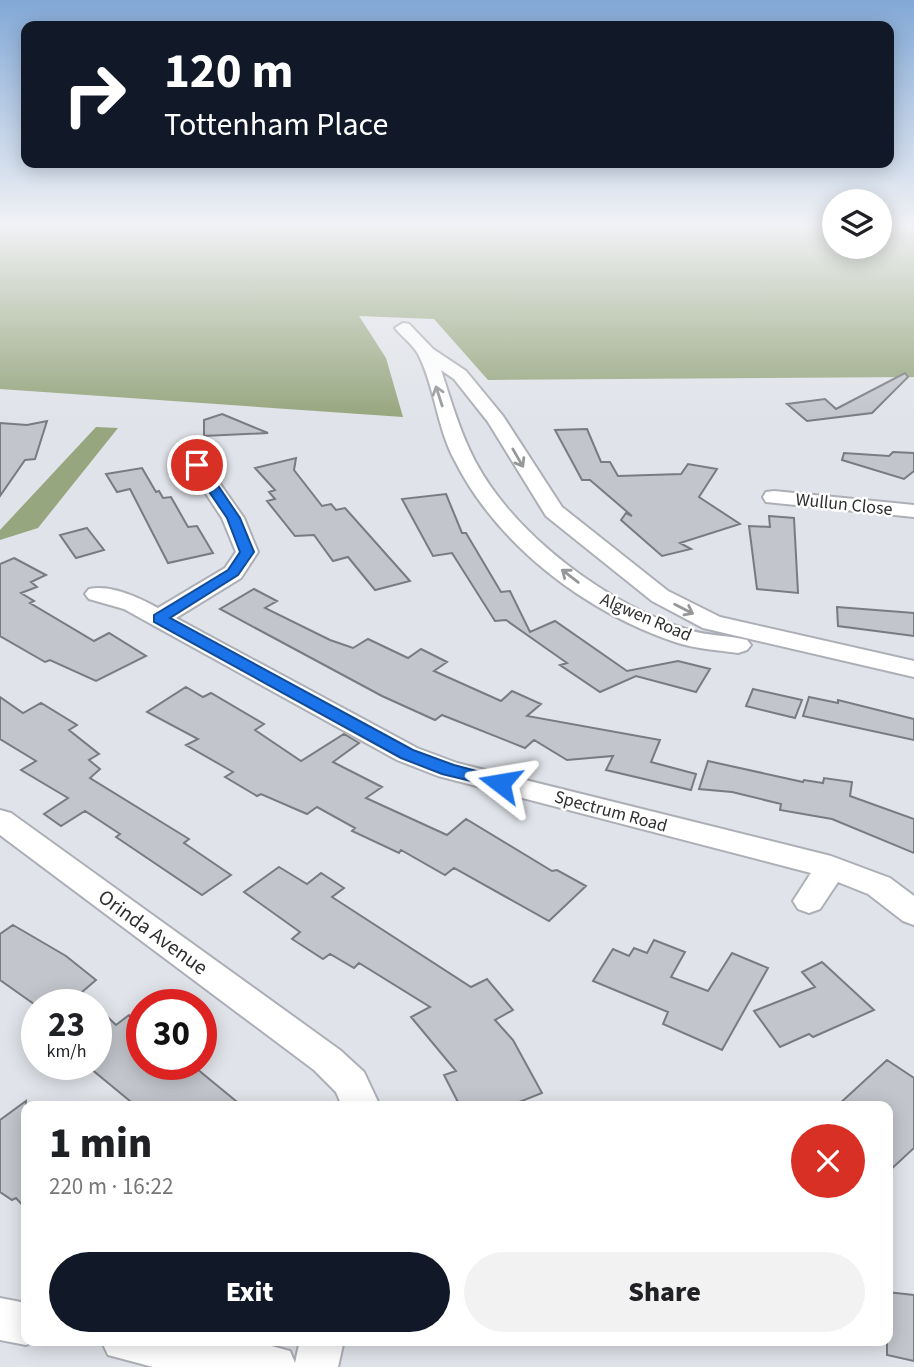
<!DOCTYPE html>
<meta charset="utf-8">
<style>
:root{--surface:#fff;--page:#f2f2f2;--text:#202124;--muted:#757577;--accent:#111827}
body{margin:0;font-family:"Source Sans 3",sans-serif;background:var(--page);color:var(--text);height:100vh;display:flex;flex-direction:column;font-size:26px;white-space:nowrap}
*{box-sizing:border-box;margin:0}
p{font-size:23px;color:var(--muted)}
.icon{flex:none;width:38px;height:38px;fill:none;stroke:currentColor;stroke-width:2;stroke-linecap:round;stroke-linejoin:round}
.map{position:relative;flex:1;overflow:hidden}
.sheet{position:absolute;left:21px;top:1101px;width:872px;height:245px;display:flex;flex-direction:column;background:var(--surface);border-radius:14px;box-shadow:0 4px 18px #0003}
.sheet>*{flex:none}
.guide{position:absolute;left:21px;top:21px;width:873px;height:147px;border-radius:14px;box-shadow:0 4px 18px #0003;background:#111827;color:#fff;overflow:hidden}
.buttons{position:absolute;left:822px;top:189px;display:grid;gap:14px}
.buttons a{display:grid;place-items:center;width:70px;height:70px;border-radius:50%;background:var(--surface);box-shadow:0 4px 18px #0003;font-size:35px}
.speed{position:absolute;left:21px;top:989px;display:flex;gap:14px;font-size:35px;font-weight:700;text-align:center}
.speed>*{display:grid;place-content:center;width:91px;height:91px;border-radius:50%;background:var(--surface);box-shadow:0 4px 18px #0003;line-height:1}
.speed small{font-size:18px;font-weight:400}
.speed .limit{border:10px solid #d22;background:#fff;color:#111}
.pin{position:absolute;display:grid;place-items:center;width:60px;height:60px;color:#fff;margin:-30px;border:4px solid #fff;border-radius:50%;box-shadow:0 2px 7px #0007}
.me{position:absolute;width:77px;margin:-38px;rotate:284deg;stroke-linejoin:round;filter:drop-shadow(0 0 5px #0008)}
.turn{display:flex;align-items:center;gap:24px;height:147px;padding:0 28px;font-size:32px}
.turn .icon{width:91px;height:91px;stroke-width:2.5}
.turn b{display:block;font-size:49px;line-height:60px}
.round{display:grid;place-items:center;flex:none;width:74px;height:74px;border-radius:37px;background:var(--page)}
.head{display:flex;align-items:center;justify-content:space-between;height:119px;padding:0 28px}
h1{font-size:42px;font-weight:800;line-height:52px}
.button{display:flex;gap:14px;margin-top:auto;padding:14px 28px}
.button a{flex:1;height:80px;border-radius:42px;background:var(--accent);color:#fff;font-size:28px;font-weight:800;line-height:80px;text-align:center}
.button a+a{background:var(--page);color:var(--text)}
.map>svg:first-child{display:block}
.forest{fill:#96a67e}
.building{fill:#c2c5cb;stroke:#797b81;stroke-width:2}
.lines{fill:none;stroke-linecap:round;stroke-linejoin:round}
.street-casing{stroke:#adafb6;stroke-width:4}
.street{fill:#fff;fill-rule:evenodd}
.oneway{stroke:#969798}
.route{fill:#1a73e8;stroke:#114b97;stroke-width:2}
.labels{text-anchor:middle;stroke-width:5;stroke-linejoin:round;paint-order:stroke}
.street-label{font-size:18px;fill:#2e2f31;stroke:#fff}
.near-street-label{font-size:21px;fill:#2e2f31;stroke:#fff}
</style>
<div class="map">
<svg width="914" height="1367" viewBox="0 0 914 1367">
<rect width="100%" height="100%" fill="#e0e3e9"/>
<!-- forest -->
<path class="forest" d="M 0,227 L 835,227 L 835,247 L 880,247 L 880,227 L 914,227 L 914,377 L 488,380 L 434,319 L 359,316 L 386,358 L 403,417 L 0,389 Z
M 96,427 L 118,428 L 38,528 L 0,540 L 0,530 Z"/>
<!-- building -->
<path class="building" d="M 905,373 L 908,377 L 872,413 L 807,421 L 787,404 L 825,399 L 836,409 Z
M 222,414 L 268,433 L 204,436 L 204,420 Z
M 47,421 L 35,459 L 25,460 L 0,496 L 0,423 L 27,425 Z
M 587,429 L 601,462 L 610,462 L 618,476 L 681,474 L 688,464 L 717,469 L 699,497 L 740,524 L 680,543 L 691,549 L 662,556 L 621,520 L 626,513 L 632,516 L 590,480 L 582,480 L 555,430 Z
M 893,452 L 914,453 L 914,471 L 904,479 L 842,460 L 844,453 L 889,456 Z
M 296,458 L 294,470 L 322,506 L 331,504 L 336,510 L 345,508 L 410,581 L 375,590 L 348,557 L 333,561 L 314,535 L 295,536 L 267,501 L 275,499 L 269,492 L 275,490 L 255,468 Z
M 142,468 L 156,492 L 159,491 L 163,498 L 171,497 L 188,527 L 197,526 L 213,553 L 168,563 L 130,489 L 117,492 L 106,474 Z
M 446,494 L 462,533 L 466,533 L 501,592 L 510,591 L 530,632 L 555,621 L 627,671 L 678,661 L 710,669 L 696,692 L 636,676 L 600,692 L 560,665 L 567,663 L 506,620 L 495,621 L 452,553 L 433,556 L 402,499 Z
M 769,516 L 794,518 L 798,593 L 757,589 L 749,526 L 770,527 Z
M 87,528 L 104,550 L 76,558 L 60,535 Z
M 14,558 L 46,575 L 31,582 L 37,587 L 21,593 L 34,601 L 30,603 L 94,641 L 109,633 L 146,656 L 96,681 L 50,660 L 45,662 L 0,636 L 0,564 Z
M 254,589 L 277,601 L 265,608 L 330,640 L 353,648 L 368,639 L 408,658 L 421,649 L 447,662 L 434,671 L 501,701 L 512,691 L 541,704 L 527,716 L 660,740 L 651,762 L 696,774 L 691,790 L 606,770 L 613,756 L 567,760 L 534,740 L 525,748 L 442,715 L 435,720 L 382,696 L 220,609 Z
M 837,607 L 914,613 L 914,636 L 838,626 Z
M 186,687 L 203,697 L 211,693 L 264,724 L 255,730 L 301,761 L 344,734 L 359,743 L 333,762 L 382,787 L 366,798 L 447,835 L 466,819 L 552,871 L 557,870 L 586,886 L 549,921 L 454,868 L 445,875 L 401,850 L 399,853 L 352,831 L 355,828 L 317,807 L 307,814 L 261,794 L 257,796 L 225,777 L 233,772 L 186,745 L 198,739 L 147,712 Z
M 753,689 L 802,700 L 795,718 L 746,706 Z
M 0,697 L 23,713 L 41,703 L 77,725 L 69,730 L 99,754 L 89,760 L 100,769 L 90,778 L 189,839 L 184,843 L 231,875 L 202,895 L 116,837 L 120,834 L 85,811 L 61,826 L 44,814 L 68,798 L 21,770 L 36,761 L 0,739 Z
M 809,697 L 838,703 L 838,700 L 914,719 L 914,740 L 803,716 Z
M 708,761 L 803,782 L 804,780 L 823,783 L 824,778 L 852,782 L 850,796 L 914,819 L 914,853 L 832,819 L 780,810 L 781,804 L 732,792 L 699,789 Z
M 279,867 L 307,884 L 321,873 L 344,888 L 332,897 L 471,987 L 487,979 L 513,1010 L 495,1020 L 513,1040 L 542,1093 L 519,1102 L 520,1106 L 460,1106 L 444,1075 L 456,1071 L 411,1017 L 430,1007 L 359,963 L 354,968 L 330,954 L 323,959 L 292,939 L 300,932 L 244,892 Z
M 13,925 L 66,956 L 96,980 L 82,992 L 95,1004 L 34,1004 L 0,980 L 0,934 Z
M 654,940 L 685,952 L 671,977 L 708,991 L 732,953 L 768,968 L 722,1050 L 663,1024 L 668,1012 L 593,981 L 613,949 L 629,956 L 634,948 L 647,953 Z
M 822,962 L 874,1010 L 813,1037 L 809,1034 L 780,1047 L 754,1011 L 815,987 L 802,972 Z
M 96,1006 L 116,1025 L 129,1015 L 142,1027 L 142,1064 L 191,1064 L 242,1106 L 136,1106 L 90,1068 L 96,1064 Z
M 887,1060 L 914,1078 L 914,1148 L 887,1173 L 887,1106 L 837,1106 Z
M 26,1101 L 26,1209 L 16,1198 L 12,1200 L 0,1192 L 0,1120 Z
M 887,1292 L 914,1295 L 914,1361 L 887,1355 Z"/>
<g class="lines">
<!-- street casing -->
<g class="street-casing">
<path id="street" d="M 403,323 L 409,324 L 433,349 L 466,371 L 503,416 L 562,507 L 668,591 L 720,617 L 914,661 L 914,677 L 703,628 L 652,601 L 546,516 L 488,422 L 454,379 L 441,370 C 451,401 460,432 475,461 C 515,536 608,605 689,630 C 707,636 728,635 747,640 L 751,645 L 747,650 L 738,653 C 718,650 695,649 675,642 C 586,612 498,546 455,461 C 437,428 435,388 419,356 C 414,345 402,337 395,328 Z
M 197,459 L 204,461 L 244,518 L 258,552 L 241,578 L 176,618 L 417,748 L 457,763 L 831,856 L 890,878 L 914,896 L 914,925 L 903,921 L 868,894 L 838,882 L 820,909 L 809,913 L 798,909 L 793,901 L 811,873 L 438,776 L 397,760 L 124,609 L 89,599 L 85,594 L 89,589 C 110,584 140,598 158,608 L 225,568 L 236,552 L 222,518 L 187,465 Z
M 774,491 L 914,505 L 914,517 L 766,502 L 763,497 L 766,492 Z
M 0,810 L 11,813 L 340,1050 L 364,1072 L 380,1106 L 342,1106 L 336,1092 L 314,1070 L 0,835 Z
M 0,1298 L 26,1303 L 26,1340 L 37,1340 L 26,1345 L 0,1340 Z
M 101,1340 L 249,1340 L 290,1351 L 295,1363 L 300,1340 L 344,1340 L 338,1367 L 153,1367 L 108,1355 Z"/>
</g>
<!-- street -->
<use href="#street" class="street"/>
</g>
<!-- one-way arrows -->
<defs><path id="oneway-shaft" d="M-6 0H5M1.5-3L5.5 0L1.5 3" fill="none" stroke-width="1.6" stroke-linecap="round" stroke-linejoin="round" transform="scale(1.75)"/></defs>
<g class="oneway">
<use href="#oneway-shaft" transform="translate(439 396) rotate(-108)"/>
<use href="#oneway-shaft" transform="translate(518 458) rotate(60)"/>
<use href="#oneway-shaft" transform="translate(570 576) rotate(-142)"/>
<use href="#oneway-shaft" transform="translate(684 609) rotate(27)"/>
</g>
<!-- sky -->
<linearGradient id="sky" x2="0" y2="1"><stop stop-color="#82a8d6"/><stop offset="0.54" stop-color="#f1f2f5"/><stop offset="1" stop-color="#f1f2f5" stop-opacity="0"/></linearGradient>
<rect width="914" height="418" fill="url(#sky)"/>
<!-- route -->
<path class="route" d="M 197,461 L 202,462 L 240,518 L 254,552 L 238,575 L 170,618 L 413,750 L 454,765 L 506,779 L 509,783 L 506,787 L 500,788 L 442,774 L 401,758 L 154,622 L 154,615 L 228,570 L 240,552 L 227,518 L 191,465 Z"/>
<g class="labels">
<!-- street labels -->
<g class="street-label">
<text transform="translate(844 504) rotate(6)" y="6">Wullun Close</text>
<text transform="translate(646 617) rotate(23)" y="6">Algwen Road</text>
<text transform="translate(611 811) rotate(15)" y="6">Spectrum Road</text>
</g>
<!-- near-street labels -->
<g class="near-street-label">
<text transform="translate(153 932) rotate(36)" y="7">Orinda Avenue</text>
</g>
</g>
</svg>
<div class="buttons">
<a><svg class="icon" aria-label="layers" viewBox="0 0 24 24"><path d="M12 4l9 5-9 5-9-5zM3 14l9 5 9-5"/></svg></a>
</div>
<div class="speed"><div>23<small>km/h</small></div><div class="limit">30</div></div>
<div class="pin" style="left:197px;top:465px;background:#d93025"><svg class="icon" aria-label="arrive" viewBox="0 0 24 24"><path d="M6 21V4h12l-3 4 3 4H6"/></svg></div>
<svg class="me" style="left:500px;top:783px" viewBox="-20 -20 40 40"><path d="M0-17L14 15 0 8-14 15z" fill="#1a73e8" stroke="#fff" stroke-width="4"/></svg>
<div class="guide">
<div class="turn"><svg class="icon" aria-label="right" viewBox="0 0 24 24"><path d="M7 20v-9h11M14 6l5 5-5 5"/></svg><div><b>120 m</b>Tottenham Place</div></div>
</div>
<section class="sheet">
<div class="head"><div><h1>1 min</h1><p>220 m · 16:22</p></div><a class="round" style="background:#d93025;color:#fff"><svg class="icon" aria-label="close" viewBox="0 0 24 24"><path d="M6 6l12 12M18 6L6 18"/></svg></a></div>
<div class="button"><a>Exit</a><a>Share</a></div>
</section>
</div>
